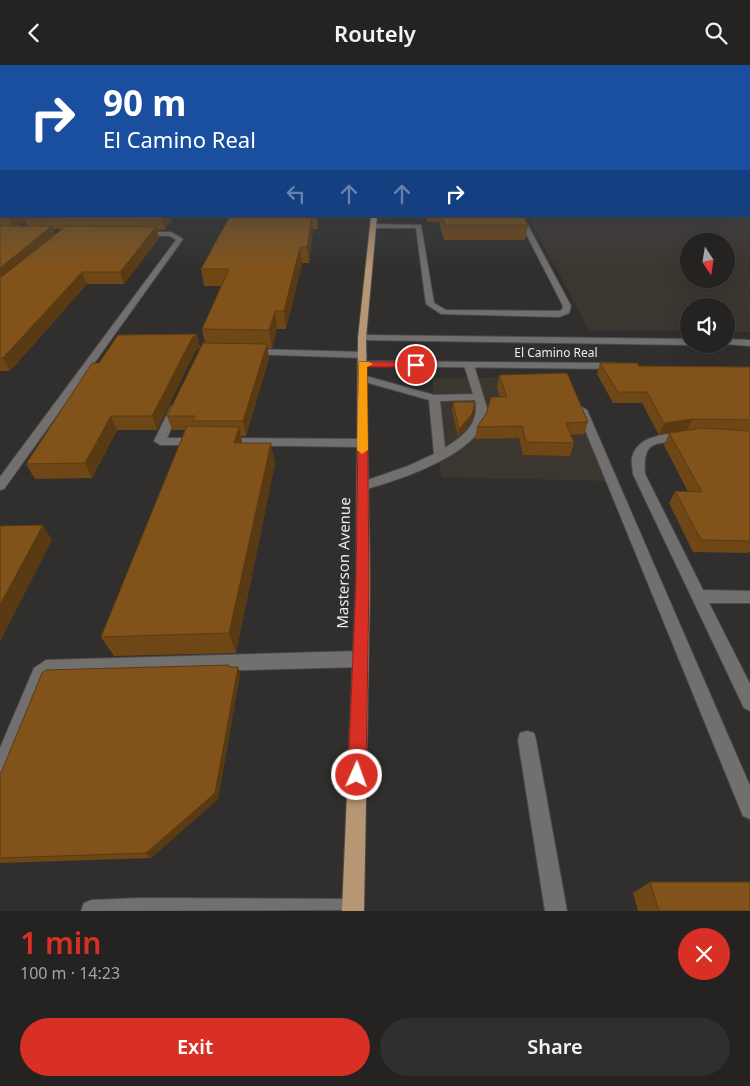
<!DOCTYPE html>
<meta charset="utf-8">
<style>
:root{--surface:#242322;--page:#302f2f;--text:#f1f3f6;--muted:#a3a4a5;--line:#414040;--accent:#d93025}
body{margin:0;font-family:"Noto Sans",sans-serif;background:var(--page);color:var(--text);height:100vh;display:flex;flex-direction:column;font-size:19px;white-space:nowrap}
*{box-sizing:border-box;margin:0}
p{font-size:16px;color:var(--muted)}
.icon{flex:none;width:28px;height:28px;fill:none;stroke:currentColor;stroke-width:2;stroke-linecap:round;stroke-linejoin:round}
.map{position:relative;height:846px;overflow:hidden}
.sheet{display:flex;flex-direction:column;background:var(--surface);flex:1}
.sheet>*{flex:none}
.hud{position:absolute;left:0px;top:0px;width:750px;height:152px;box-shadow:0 5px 20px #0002,0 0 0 1px var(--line);background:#1a4fa0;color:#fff;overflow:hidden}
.needle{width:32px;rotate:168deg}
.controls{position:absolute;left:680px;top:168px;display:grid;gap:10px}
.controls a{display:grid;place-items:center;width:55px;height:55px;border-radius:50%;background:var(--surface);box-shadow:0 5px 20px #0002,0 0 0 1px var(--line);font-size:25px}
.pin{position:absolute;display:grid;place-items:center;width:42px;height:42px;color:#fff;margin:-21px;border:2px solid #fff;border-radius:50%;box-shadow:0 1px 5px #0007}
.me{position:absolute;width:55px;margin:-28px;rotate:2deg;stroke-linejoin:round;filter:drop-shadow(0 0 4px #0008)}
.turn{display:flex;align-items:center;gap:18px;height:105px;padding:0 20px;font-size:22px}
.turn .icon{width:65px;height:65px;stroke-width:2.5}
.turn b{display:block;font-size:35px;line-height:42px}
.lanes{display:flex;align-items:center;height:48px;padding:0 20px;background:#0003;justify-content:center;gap:25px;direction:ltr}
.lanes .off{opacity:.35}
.round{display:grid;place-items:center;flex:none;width:52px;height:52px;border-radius:26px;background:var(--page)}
.head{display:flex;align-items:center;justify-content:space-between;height:85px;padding:0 20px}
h1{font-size:30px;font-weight:600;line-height:38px;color:var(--accent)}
.cta{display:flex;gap:10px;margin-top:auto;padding:10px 20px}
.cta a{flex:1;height:58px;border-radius:30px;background:var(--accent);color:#fff;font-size:20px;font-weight:600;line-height:58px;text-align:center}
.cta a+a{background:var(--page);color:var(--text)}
header{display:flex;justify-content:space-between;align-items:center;height:65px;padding:0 20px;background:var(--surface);font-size:22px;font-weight:600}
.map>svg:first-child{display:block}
.built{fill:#3c3630;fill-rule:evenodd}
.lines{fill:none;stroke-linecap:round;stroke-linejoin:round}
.lane-casing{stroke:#4b4a48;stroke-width:2}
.street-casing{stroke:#4b4a48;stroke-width:2}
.secondary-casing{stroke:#4b4a48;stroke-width:2}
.primary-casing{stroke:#4b4a48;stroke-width:2}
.lane{fill:#72706e;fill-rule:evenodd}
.street{fill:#72706e;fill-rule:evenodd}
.secondary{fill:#72706e;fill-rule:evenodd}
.primary{fill:#b69673;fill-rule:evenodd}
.wall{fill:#6f4716;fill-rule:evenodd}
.shaded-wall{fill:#5a3a12}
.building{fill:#81531a;stroke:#5a3a12}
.route{fill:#d93025;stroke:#8d1f18}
.slow{fill:#f59e0b}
.labels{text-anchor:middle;stroke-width:5;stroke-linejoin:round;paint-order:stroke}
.far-street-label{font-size:12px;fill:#ecebea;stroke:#302f2d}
.street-label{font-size:15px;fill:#ecebea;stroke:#302f2d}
</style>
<header><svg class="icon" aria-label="back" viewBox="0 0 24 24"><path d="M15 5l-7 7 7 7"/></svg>Routely<svg class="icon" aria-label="search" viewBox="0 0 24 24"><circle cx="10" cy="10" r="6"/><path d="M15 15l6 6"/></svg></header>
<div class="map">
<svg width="750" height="846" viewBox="0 0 750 846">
<rect width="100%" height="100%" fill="#302f2d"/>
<!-- built -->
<path class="built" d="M 749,86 L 750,267 L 726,267 L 726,241 L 689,241 L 689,266 L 589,265 L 528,151 L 749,151 ZM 689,176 L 726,176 L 726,214 L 689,214 Z
M 564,312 L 606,416 L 441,412 L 432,313 Z"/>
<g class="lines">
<!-- lane casing -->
<g class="lane-casing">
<path id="lane" d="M 749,142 L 750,142 L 750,147 L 749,146 Z
M 517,151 L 523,151 L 571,241 L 569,248 L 559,252 L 441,249 L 426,239 L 416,163 L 373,163 L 370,161 L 373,159 L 421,160 L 434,238 L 446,245 L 558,246 L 562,245 L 563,241 Z
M 252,284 L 362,287 L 367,290 L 362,293 L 249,289 L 247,287 Z
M 469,297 L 474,300 L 487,343 C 489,387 396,416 363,425 L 359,424 L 357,421 L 359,418 L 408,401 L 434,389 L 429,335 L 358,315 L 358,311 L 366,311 L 434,330 L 473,329 L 464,300 ZM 475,335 C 480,359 463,371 445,383 L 440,336 Z
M 176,338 L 181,341 L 167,373 L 196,373 L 200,374 L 202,377 L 200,380 L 160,380 L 154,376 L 171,341 Z
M 582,342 L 587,345 L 750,721 L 750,754 L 743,751 L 577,345 Z
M 226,373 L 362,374 L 368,378 L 362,382 L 222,380 L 220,377 L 222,374 Z
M 360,586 L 366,589 L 368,594 L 366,599 L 360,602 L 51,610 L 46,614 L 7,713 L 0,716 L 0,683 L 34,603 L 46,595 Z
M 527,666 L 534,668 L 536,675 L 567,846 L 545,846 L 518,675 L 520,668 Z
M 140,833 L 353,834 L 361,837 L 364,845 L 81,846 L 84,838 L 92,835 Z"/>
</g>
<!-- street casing -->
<g class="street-casing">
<path id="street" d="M 141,167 L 171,167 L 183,174 L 4,424 L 0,425 L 0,412 L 176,175 L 170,171 L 139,170 L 138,169 Z
M 684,367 L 690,371 L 688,374 C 660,381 642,370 645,409 L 703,525 L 750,526 L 750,538 L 709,538 L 750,619 L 750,646 L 744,643 L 633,409 C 633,404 631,398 632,393 C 637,370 666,369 684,367 Z"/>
</g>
<!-- secondary casing -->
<g class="secondary-casing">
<path id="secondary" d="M 0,124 L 1,124 L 1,128 L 0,128 Z
M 362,270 L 689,274 L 689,279 L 692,279 L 689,280 L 359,275 L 359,271 Z
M 726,274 L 750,275 L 750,281 L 723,279 L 726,279 Z
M 362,296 L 615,298 L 620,301 L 615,304 L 359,301 L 357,299 Z"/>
</g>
<!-- primary casing -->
<g class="primary-casing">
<path id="primary" d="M 371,151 L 377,151 L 366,273 L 370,516 L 364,846 L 342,846 L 356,516 L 358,273 Z"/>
</g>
<!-- lane -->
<use href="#lane" class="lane"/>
<!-- street -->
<use href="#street" class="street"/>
<!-- secondary -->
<use href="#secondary" class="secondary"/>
<!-- primary -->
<use href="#primary" class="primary"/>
</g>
<!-- wall -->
<path class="wall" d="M 749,86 L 750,86 L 750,99 L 749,99 Z
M 0,139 L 1,151 L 175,151 L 165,165 L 157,165 L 159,173 L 124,219 L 87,219 L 10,306 L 0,306 ZM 25,156 L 27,161 L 18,161 ZM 53,164 L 62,164 L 55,170 Z
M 230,151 L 317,151 L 318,164 L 313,164 L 309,198 L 302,198 L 286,264 L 277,264 L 272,283 L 267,283 L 269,293 L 246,371 L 241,371 L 242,378 L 275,398 L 236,588 L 114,591 L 101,572 L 185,365 L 172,365 L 167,351 L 205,278 L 202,264 L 222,221 L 204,221 L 201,204 Z
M 426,151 L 523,151 L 528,160 L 525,175 L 444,175 L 439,157 L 427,157 Z
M 197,269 L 200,283 L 195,286 L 157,365 L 117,365 L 92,413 L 35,414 L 26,399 L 99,298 Z
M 600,298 L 639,301 L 750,302 L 750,486 L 748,488 L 693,487 L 669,438 L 675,426 L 688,427 L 664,380 L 669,368 L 687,365 L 659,370 L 642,338 L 613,338 L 597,309 Z
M 499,310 L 588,357 L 584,369 L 571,370 L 574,378 L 570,391 L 523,390 L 519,373 L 475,374 L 477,362 L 500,332 L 497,322 Z
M 453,337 L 475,337 L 471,357 L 458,372 L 452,345 Z
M 229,600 L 230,602 L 240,609 L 218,734 L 151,793 L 0,798 L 0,708 Z
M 650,817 L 750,846 L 638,846 L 633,828 Z"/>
<!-- shaded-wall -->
<path class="shaded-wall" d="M 13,151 L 31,151 L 24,154 L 25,156 L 14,164 L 10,154 Z
M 165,151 L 175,151 L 165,165 L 162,155 Z
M 312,151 L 313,164 L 309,198 L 307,182 Z
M 52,161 L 56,172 L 0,220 L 0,203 Z
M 156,162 L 159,173 L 124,219 L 120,207 Z
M 300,182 L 302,198 L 286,264 L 284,246 Z
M 82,207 L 87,219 L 10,306 L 3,293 Z
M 275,246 L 277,264 L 272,283 L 269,265 Z
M 197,269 L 200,283 L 195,286 L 157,365 L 152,351 L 192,273 Z
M 267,279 L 269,293 L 246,371 L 243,356 Z
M 475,337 L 471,357 L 458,372 L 459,364 Z
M 111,351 L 117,365 L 92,413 L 85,398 Z
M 693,354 L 687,365 L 659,370 L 664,358 Z
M 239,362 L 243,382 L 234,378 Z
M 271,378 L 275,398 L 236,588 L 229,568 Z
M 43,460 L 52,475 L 0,577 L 0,540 Z
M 238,602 L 240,609 L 218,734 L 151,793 L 146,788 Z"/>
<!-- building -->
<path class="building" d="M 0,139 L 1,139 L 1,151 L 13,151 L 10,154 L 0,154 Z
M 27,151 L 165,151 L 162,155 L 24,154 Z
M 230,151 L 312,151 L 307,182 L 300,182 L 284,246 L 275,246 L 269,265 L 202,264 L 229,204 L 201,204 Z
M 442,151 L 523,151 L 528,160 L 445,160 Z
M 0,161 L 52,161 L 0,203 Z
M 66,161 L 156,162 L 120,207 L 82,207 L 3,293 L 0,293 L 0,213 Z
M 197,269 L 192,273 L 152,351 L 111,351 L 85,398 L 26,399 L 92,298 L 99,298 L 118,270 Z
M 203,278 L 267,279 L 243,356 L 193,356 L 195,351 L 167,351 Z
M 600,298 L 637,298 L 639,301 L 750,302 L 750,355 L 693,354 L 664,358 L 647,327 L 618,327 Z
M 567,308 L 588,357 L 566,358 L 574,378 L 526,377 L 522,361 L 477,362 L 487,347 L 491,332 L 507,332 L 499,310 Z
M 453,337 L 475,337 L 472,349 L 459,364 Z
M 187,361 L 239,362 L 234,378 L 271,378 L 229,568 L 101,572 Z
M 702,363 L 750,366 L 750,476 L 701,475 L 675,426 L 702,427 L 669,368 Z
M 43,460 L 0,540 L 0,461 Z
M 229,600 L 229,602 L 238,602 L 215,728 L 146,788 L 0,793 L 0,708 L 1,708 L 42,608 L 46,605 Z
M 650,817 L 750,817 L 750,846 L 659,846 Z"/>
<!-- sky -->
<linearGradient id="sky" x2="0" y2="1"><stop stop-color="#1a1a19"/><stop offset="0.42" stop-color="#484d57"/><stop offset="1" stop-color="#484d57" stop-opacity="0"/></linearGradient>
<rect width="750" height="205" fill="url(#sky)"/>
<!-- route -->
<path class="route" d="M 359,297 L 416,297 L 420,300 L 416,302 L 367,302 L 369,516 L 366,710 L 363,716 L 357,718 L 351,716 L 348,710 L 356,516 Z"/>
<!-- slow -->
<path class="slow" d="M 359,297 L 369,297 L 373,299 L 367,302 L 368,385 L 362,389 L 357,385 Z"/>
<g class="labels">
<!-- far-street labels -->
<g class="far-street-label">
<text x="556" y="292">El Camino Real</text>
</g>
<!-- street labels -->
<g class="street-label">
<text transform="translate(344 498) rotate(-89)" y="5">Masterson Avenue</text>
</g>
</g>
</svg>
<div class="controls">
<a><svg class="needle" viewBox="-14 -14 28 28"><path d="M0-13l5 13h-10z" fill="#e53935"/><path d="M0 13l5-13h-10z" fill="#a3a4a5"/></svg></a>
<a><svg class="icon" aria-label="sound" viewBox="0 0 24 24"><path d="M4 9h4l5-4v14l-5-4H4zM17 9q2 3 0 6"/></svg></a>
</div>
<div class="pin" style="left:416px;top:300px;background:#d93025"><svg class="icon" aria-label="arrive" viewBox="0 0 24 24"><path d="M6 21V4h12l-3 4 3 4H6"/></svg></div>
<svg class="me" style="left:357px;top:710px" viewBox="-20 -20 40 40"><circle r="17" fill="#d93025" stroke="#fff" stroke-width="3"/><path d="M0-11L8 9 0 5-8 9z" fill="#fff"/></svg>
<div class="hud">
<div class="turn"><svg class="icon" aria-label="right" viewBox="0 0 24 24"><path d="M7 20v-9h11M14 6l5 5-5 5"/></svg><div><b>90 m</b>El Camino Real</div></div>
<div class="lanes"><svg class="icon off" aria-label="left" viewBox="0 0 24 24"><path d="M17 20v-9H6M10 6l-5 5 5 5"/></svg><svg class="icon off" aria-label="ahead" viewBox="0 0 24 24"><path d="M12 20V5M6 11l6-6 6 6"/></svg><svg class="icon off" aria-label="ahead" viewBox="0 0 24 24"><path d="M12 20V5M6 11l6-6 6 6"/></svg><svg class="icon" aria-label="right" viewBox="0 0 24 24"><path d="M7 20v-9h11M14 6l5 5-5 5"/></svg></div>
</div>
</div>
<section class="sheet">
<div class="head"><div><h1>1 min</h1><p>100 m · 14:23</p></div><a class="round" style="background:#d93025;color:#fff"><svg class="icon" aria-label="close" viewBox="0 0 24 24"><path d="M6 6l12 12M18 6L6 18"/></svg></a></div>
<div class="cta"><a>Exit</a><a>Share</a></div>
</section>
